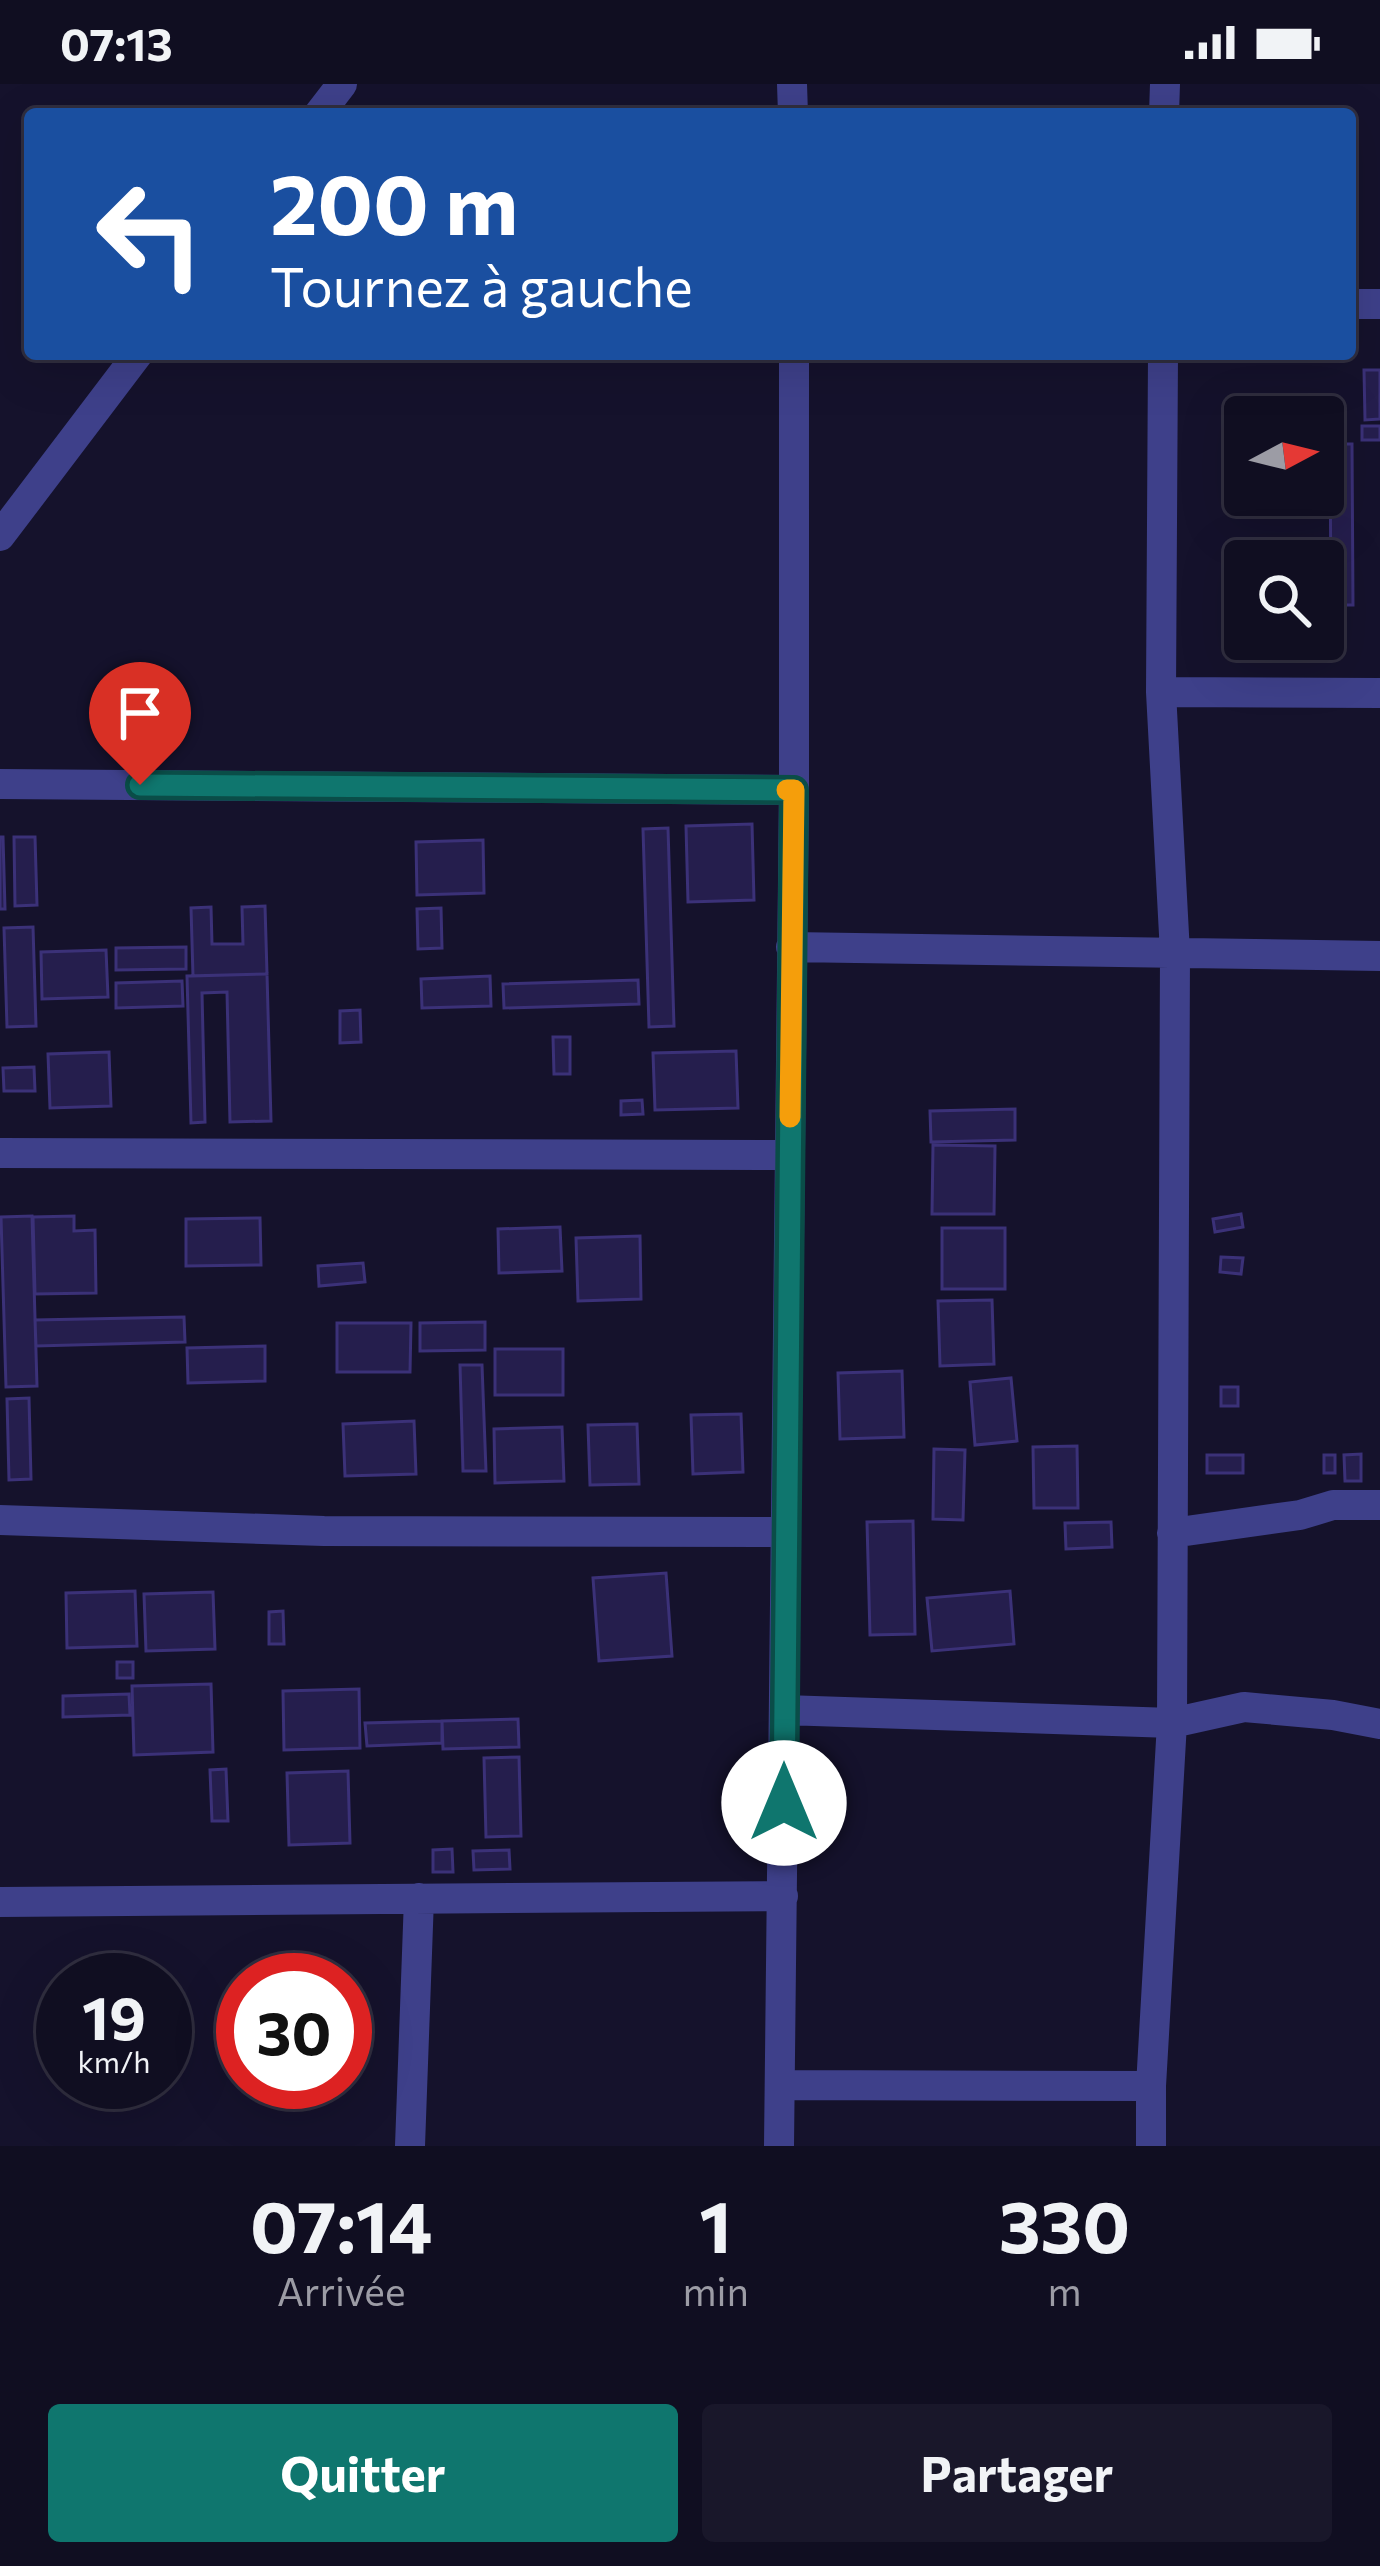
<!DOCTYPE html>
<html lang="fr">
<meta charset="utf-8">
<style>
:root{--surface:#100e21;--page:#19172a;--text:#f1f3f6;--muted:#9c9ca5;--line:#302e3f;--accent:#0f766e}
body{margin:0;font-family:Commissioner,sans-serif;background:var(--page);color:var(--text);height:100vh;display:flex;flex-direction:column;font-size:45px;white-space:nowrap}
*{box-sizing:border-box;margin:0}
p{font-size:39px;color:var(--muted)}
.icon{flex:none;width:66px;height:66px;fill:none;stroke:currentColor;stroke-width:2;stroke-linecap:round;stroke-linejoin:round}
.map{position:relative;height:2062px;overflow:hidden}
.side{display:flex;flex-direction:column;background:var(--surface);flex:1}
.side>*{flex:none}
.hud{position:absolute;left:24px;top:24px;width:1332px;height:252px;border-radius:12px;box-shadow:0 12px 48px #0002,0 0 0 3px var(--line);background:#1a4fa0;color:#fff;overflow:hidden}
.needle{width:78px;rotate:83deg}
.buttons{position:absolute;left:1224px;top:312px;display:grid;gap:24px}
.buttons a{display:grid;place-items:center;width:120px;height:120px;border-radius:12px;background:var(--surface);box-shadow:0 12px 48px #0002,0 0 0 3px var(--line);font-size:60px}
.speed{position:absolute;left:36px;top:1869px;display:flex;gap:24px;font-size:60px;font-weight:700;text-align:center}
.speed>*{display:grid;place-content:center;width:156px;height:156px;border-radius:50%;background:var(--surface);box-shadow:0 12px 48px #0002,0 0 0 3px var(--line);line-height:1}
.speed small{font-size:30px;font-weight:400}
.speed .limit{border:18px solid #d22;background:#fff;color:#111}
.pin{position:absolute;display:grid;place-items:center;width:102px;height:102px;color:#fff;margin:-123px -51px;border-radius:50% 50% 50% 0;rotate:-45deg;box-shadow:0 0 12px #0007}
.pin .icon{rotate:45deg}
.me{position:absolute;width:132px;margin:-66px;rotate:0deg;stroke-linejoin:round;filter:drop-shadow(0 0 9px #0008)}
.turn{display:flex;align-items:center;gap:42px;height:252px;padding:0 48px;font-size:54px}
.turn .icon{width:156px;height:156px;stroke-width:2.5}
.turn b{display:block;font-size:84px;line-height:102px}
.eta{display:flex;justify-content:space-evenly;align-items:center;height:204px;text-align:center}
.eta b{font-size:72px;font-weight:700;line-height:84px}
.button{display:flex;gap:24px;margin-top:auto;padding:24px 48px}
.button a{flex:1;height:138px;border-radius:12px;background:var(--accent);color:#fff;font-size:48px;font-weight:700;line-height:138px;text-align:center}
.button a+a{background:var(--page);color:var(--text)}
.status{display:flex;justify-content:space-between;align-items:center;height:84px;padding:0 60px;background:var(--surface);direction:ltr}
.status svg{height:33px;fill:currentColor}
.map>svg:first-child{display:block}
.building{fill:#251e4d;stroke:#3b3178;stroke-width:3}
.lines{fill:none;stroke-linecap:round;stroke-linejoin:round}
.street{stroke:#3e408a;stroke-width:30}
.route-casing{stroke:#0a4d48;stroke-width:30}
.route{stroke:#0f766e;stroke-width:21}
.slow{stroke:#f59e0b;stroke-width:21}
</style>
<div class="status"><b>07:13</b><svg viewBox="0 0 49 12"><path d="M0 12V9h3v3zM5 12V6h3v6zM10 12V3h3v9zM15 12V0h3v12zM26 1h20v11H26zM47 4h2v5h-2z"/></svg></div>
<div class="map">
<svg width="1380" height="2062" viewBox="0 0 1380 2062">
<rect width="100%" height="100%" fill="#15122c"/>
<!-- building -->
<path class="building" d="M 1364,286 L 1380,286 L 1380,335 L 1365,336 Z
M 1362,342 L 1380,342 L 1380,356 L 1362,356 Z
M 1330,360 L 1352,360 L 1353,521 L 1331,521 Z
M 752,740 L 754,816 L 688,818 L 686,742 Z
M 668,744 L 674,942 L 649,943 L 643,745 Z
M 0,753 L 3,753 L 5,825 L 0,825 Z
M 14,753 L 35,753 L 37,821 L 15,822 Z
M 483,756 L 484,809 L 417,811 L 416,758 Z
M 265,822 L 267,890 L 193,892 L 191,824 L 211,823 L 212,860 L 243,860 L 242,823 Z
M 441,824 L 442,864 L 418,865 L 417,825 Z
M 33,843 L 36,942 L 7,943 L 4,844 Z
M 186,863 L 186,885 L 116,886 L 116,864 Z
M 106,866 L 108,913 L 42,915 L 41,868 Z
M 267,890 L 271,1037 L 230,1038 L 227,908 L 202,909 L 205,1038 L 191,1039 L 187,892 Z
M 490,892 L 491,922 L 422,924 L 421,895 Z
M 638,896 L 639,920 L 504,924 L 503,900 Z
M 182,897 L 183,922 L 116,924 L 116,899 Z
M 360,926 L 361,958 L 340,959 L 340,927 Z
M 553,953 L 570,953 L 570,990 L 554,990 Z
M 736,967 L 738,1024 L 655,1026 L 653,969 Z
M 109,968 L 111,1022 L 50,1024 L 48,970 Z
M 34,983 L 35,1007 L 4,1007 L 3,984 Z
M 642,1016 L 643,1030 L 621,1031 L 621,1017 Z
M 1015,1025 L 1015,1056 L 931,1058 L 930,1027 Z
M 933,1061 L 995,1062 L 994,1130 L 932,1130 Z
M 1241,1130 L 1243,1143 L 1215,1148 L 1213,1135 Z
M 32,1132 L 37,1302 L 6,1303 L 1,1133 Z
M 74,1132 L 74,1147 L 95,1146 L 96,1209 L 35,1210 L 33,1133 Z
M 260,1134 L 261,1181 L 186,1182 L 186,1135 Z
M 560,1143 L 562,1187 L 499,1189 L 498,1145 Z
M 942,1144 L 1005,1144 L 1005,1205 L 942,1205 Z
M 640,1152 L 641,1215 L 578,1217 L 576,1154 Z
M 1221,1173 L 1243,1174 L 1241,1190 L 1220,1188 Z
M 363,1179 L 365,1198 L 319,1202 L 318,1182 Z
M 992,1216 L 994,1280 L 940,1282 L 938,1217 Z
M 184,1233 L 185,1258 L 36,1262 L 35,1236 Z
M 485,1238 L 485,1266 L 420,1267 L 420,1239 Z
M 337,1239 L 411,1239 L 410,1288 L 337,1288 Z
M 265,1262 L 265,1297 L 188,1299 L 187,1264 Z
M 495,1265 L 563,1265 L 563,1311 L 495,1311 Z
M 460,1281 L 482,1281 L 486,1387 L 463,1387 Z
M 902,1287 L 904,1353 L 840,1355 L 838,1289 Z
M 1011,1294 L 1017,1357 L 975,1361 L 970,1298 Z
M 1221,1303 L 1238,1303 L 1238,1322 L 1221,1322 Z
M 29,1314 L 31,1395 L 9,1396 L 7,1315 Z
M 741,1330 L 743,1388 L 693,1390 L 691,1331 Z
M 414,1337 L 416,1390 L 345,1392 L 343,1340 Z
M 637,1340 L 639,1400 L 590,1401 L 588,1341 Z
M 562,1343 L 564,1397 L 495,1399 L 494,1345 Z
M 1077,1362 L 1078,1424 L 1034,1424 L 1033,1363 Z
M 934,1365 L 965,1366 L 963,1436 L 933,1435 Z
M 1361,1370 L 1361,1397 L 1345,1397 L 1344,1371 Z
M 1207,1371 L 1243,1371 L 1243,1389 L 1207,1389 Z
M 1324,1371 L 1335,1371 L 1335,1389 L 1324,1389 Z
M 913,1437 L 915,1550 L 870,1551 L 867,1438 Z
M 1111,1438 L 1112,1463 L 1066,1465 L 1065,1439 Z
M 666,1489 L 672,1572 L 599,1577 L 593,1494 Z
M 135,1507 L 137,1562 L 67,1564 L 66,1509 Z
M 1010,1507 L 1014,1560 L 932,1567 L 927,1514 Z
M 213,1508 L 215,1565 L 146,1567 L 144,1510 Z
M 283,1527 L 284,1560 L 269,1560 L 269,1528 Z
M 117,1578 L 133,1578 L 133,1594 L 117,1594 Z
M 211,1600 L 213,1668 L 134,1671 L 132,1602 Z
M 359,1605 L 360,1664 L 284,1666 L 283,1607 Z
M 129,1610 L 130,1631 L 63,1633 L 63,1612 Z
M 518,1635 L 519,1663 L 443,1665 L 442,1637 Z
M 442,1637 L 442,1659 L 367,1662 L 365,1639 Z
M 519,1673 L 521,1752 L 486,1753 L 484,1674 Z
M 226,1685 L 228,1737 L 212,1737 L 210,1686 Z
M 348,1687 L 350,1759 L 289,1761 L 287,1689 Z
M 452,1765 L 453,1788 L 433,1788 L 433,1766 Z
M 509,1766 L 510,1785 L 474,1786 L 473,1767 Z"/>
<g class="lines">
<!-- street -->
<path class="street" d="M 792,0 L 793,30
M 319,30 L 342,0
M 1164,30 L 1165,0
M 1350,220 L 1380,220
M 0,452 L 138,270
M 1161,608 L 1380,609
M 0,700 L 794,706
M 791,863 L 1380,872
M 0,1069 L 789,1071
M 0,1436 L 324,1447 L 784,1448
M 1172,1449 L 1300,1431 L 1333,1421 L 1380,1421
M 784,1626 L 1172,1639 L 1244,1623 L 1333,1631 L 1380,1640
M 0,1818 L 783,1812
M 780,2001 L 1151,2002
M 410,2062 L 419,1814
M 779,2062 L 794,706 L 794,270
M 1151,2062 L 1151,2002 L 1172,1639 L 1175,869 L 1161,608 L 1163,270"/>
</g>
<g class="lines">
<!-- route casing -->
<g class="route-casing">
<path id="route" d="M 140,701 L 794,706 L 784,1719"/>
</g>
<!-- route -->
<use href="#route" class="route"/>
<!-- slow -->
<path class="slow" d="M 787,706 L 794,706 L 790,1033"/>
</g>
</svg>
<div class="buttons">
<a><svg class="needle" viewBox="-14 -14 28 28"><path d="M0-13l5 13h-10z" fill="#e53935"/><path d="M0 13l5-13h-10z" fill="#9c9ca5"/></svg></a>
<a><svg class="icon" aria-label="search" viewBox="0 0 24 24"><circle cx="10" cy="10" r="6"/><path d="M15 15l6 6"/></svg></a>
</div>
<div class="speed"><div>19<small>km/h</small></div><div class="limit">30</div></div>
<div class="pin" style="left:140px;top:701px;background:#d93025"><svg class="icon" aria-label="arrive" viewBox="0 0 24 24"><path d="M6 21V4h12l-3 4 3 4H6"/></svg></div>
<svg class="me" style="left:784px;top:1719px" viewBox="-20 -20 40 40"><circle r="19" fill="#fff"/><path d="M0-13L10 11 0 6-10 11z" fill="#0f766e"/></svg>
<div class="hud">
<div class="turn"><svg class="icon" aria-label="left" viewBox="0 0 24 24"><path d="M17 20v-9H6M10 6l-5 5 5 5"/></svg><div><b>200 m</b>Tournez à gauche</div></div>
</div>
</div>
<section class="side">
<div class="eta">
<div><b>07:14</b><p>Arrivée</p></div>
<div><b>1</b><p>min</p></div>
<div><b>330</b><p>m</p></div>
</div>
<div class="button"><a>Quitter</a><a>Partager</a></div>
</section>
